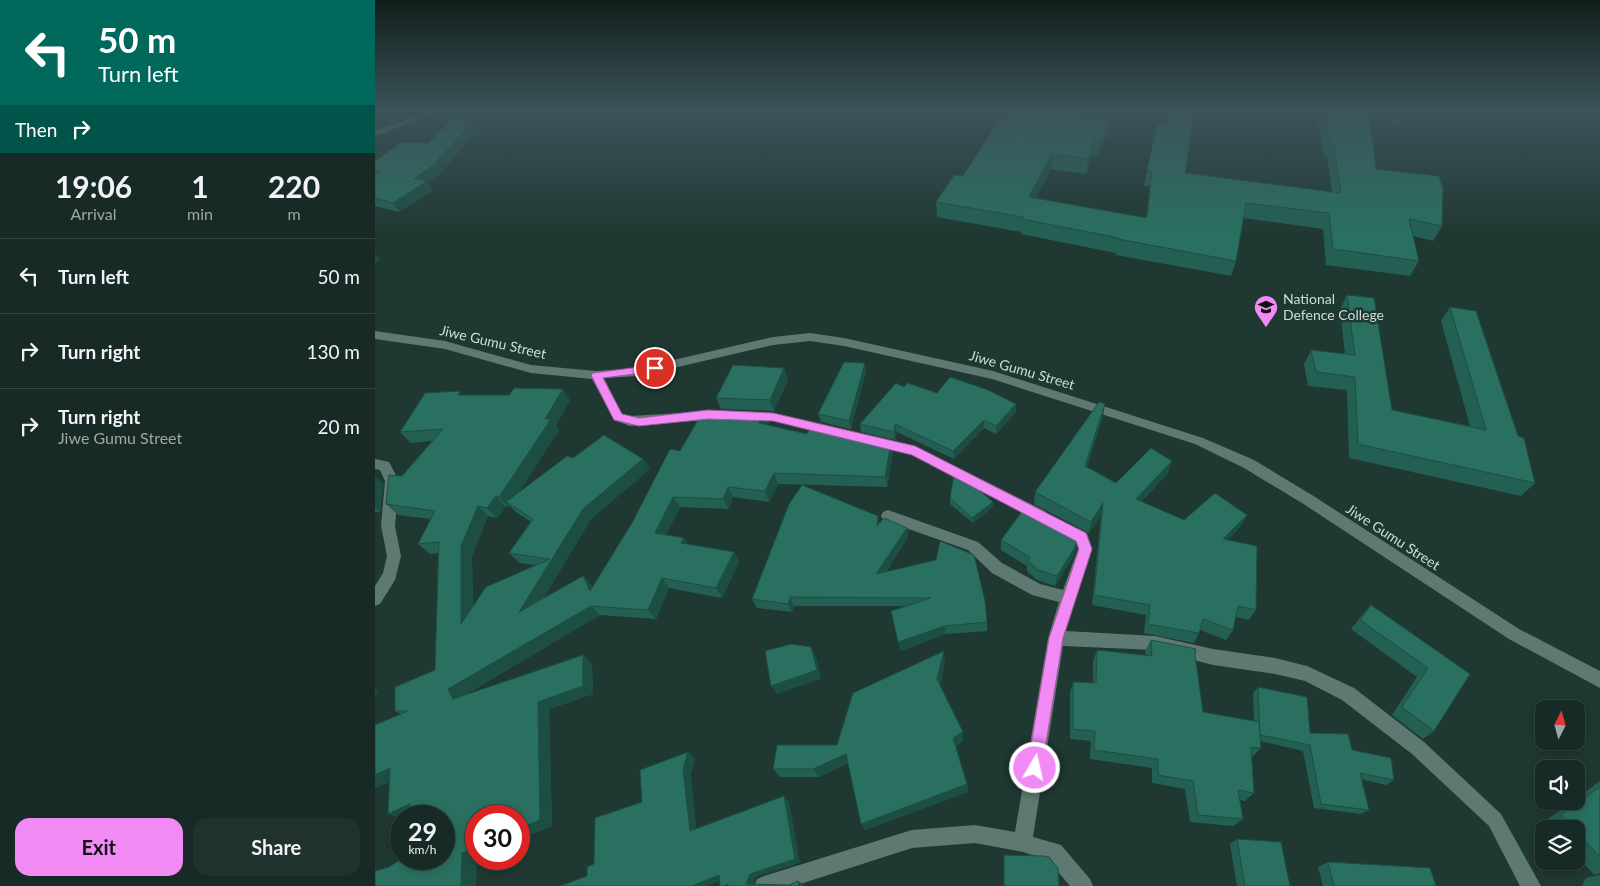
<!DOCTYPE html>
<style>
:root{--surface:#172a25;--page:#20322d;--text:#f1f3f6;--muted:#9ea7a7;--line:#364642;--accent:#f18af5}
body{margin:0;font-family:Lato,sans-serif;background:var(--page);color:var(--text);height:100vh;display:flex;flex-direction:column;font-size:19px;white-space:nowrap}
*{box-sizing:border-box;margin:0}
p{font-size:16px;color:var(--muted)}
.icon{flex:none;width:28px;height:28px;fill:none;stroke:currentColor;stroke-width:2;stroke-linecap:round;stroke-linejoin:round}
.map{position:relative;flex:1;overflow:hidden}
.details{display:flex;flex-direction:column;background:var(--surface);width:375px}
.details>*{flex:none}
.top-card{background:#00695c;color:#fff;overflow:hidden}
.needle{width:32px;rotate:6deg}
.fabs{position:absolute;left:1160px;top:700px;display:grid;gap:10px}
.fabs a{display:grid;place-items:center;width:50px;height:50px;border-radius:10px;background:var(--surface);box-shadow:0 2px 8px #0003,0 0 0 1px var(--line);font-size:25px}
.speed{position:absolute;left:15px;top:805px;display:flex;gap:10px;font-size:25px;font-weight:700;text-align:center}
.speed>*{display:grid;place-content:center;width:65px;height:65px;border-radius:50%;background:var(--surface);box-shadow:0 2px 8px #0003,0 0 0 1px var(--line);line-height:1}
.speed small{font-size:12px;font-weight:400}
.speed .limit{border:8px solid #d22;background:#fff;color:#111}
.pin{position:absolute;display:grid;place-items:center;width:42px;height:42px;color:#fff;margin:-21px;border:2px solid #fff;border-radius:50%;box-shadow:0 1px 5px #0007}
.me{position:absolute;width:55px;margin:-28px;rotate:9deg;stroke-linejoin:round;filter:drop-shadow(0 0 4px #0008)}
.turn{display:flex;align-items:center;gap:18px;height:105px;padding:0 15px;font-size:22px}
.turn .icon{width:65px;height:65px;stroke-width:2.5}
.turn b{display:block;font-size:35px;line-height:42px}
.then{display:flex;align-items:center;height:48px;padding:0 15px;background:#0003;gap:10px;font-size:19px}
.eta{display:flex;justify-content:space-evenly;align-items:center;height:85px;text-align:center}
.eta b{font-size:30px;font-weight:700;line-height:35px}
.cta{display:flex;gap:10px;margin-top:auto;padding:10px 15px}
.cta a{flex:1;height:58px;border-radius:15px;background:var(--accent);color:#111;font-size:20px;font-weight:700;line-height:58px;text-align:center}
.cta a+a{background:var(--page);color:var(--text)}
ul{padding:0;list-style:none}
li{display:flex;align-items:center;gap:15px;height:75px;padding:0 15px;border-top:1px solid var(--line)}
li div{flex:1}
li b{display:block;font-size:19px}
li em{font-style:normal}
main{display:flex;flex:1;min-height:0}
.map>svg:first-child{display:block}
.lines{fill:none;stroke-linecap:round;stroke-linejoin:round}
.minor{fill:#5e7971;fill-rule:evenodd}
.wall{fill:#236053;fill-rule:evenodd}
.shaded-wall{fill:#1d4e43}
.building{fill:#297060;stroke:#1d4e43}
.route{fill:#f18af5;stroke:#9d5a9f}
.labels{text-anchor:middle;stroke-width:5;stroke-linejoin:round;paint-order:stroke}
.poi-label{font-size:14px;fill:#cedcd8;stroke:#1f3831;text-anchor:start}
.street-label{font-size:14px;fill:#cedcd8;stroke:#1f3831}
</style>
<main>
<section class="details">
<div class="top-card">
<div class="turn"><svg class="icon" aria-label="left" viewBox="0 0 24 24"><path d="M17 20v-9H6M10 6l-5 5 5 5"/></svg><div><b>50 m</b>Turn left</div></div>
<div class="then">Then<svg class="icon" aria-label="right" viewBox="0 0 24 24"><path d="M7 20v-9h11M14 6l5 5-5 5"/></svg></div>
</div>
<div class="eta">
<div><b>19:06</b><p>Arrival</p></div>
<div><b>1</b><p>min</p></div>
<div><b>220</b><p>m</p></div>
</div>
<ul>
<li><svg class="icon" aria-label="left" viewBox="0 0 24 24"><path d="M17 20v-9H6M10 6l-5 5 5 5"/></svg><div><b>Turn left</b></div><em>50 m</em></li>
<li><svg class="icon" aria-label="right" viewBox="0 0 24 24"><path d="M7 20v-9h11M14 6l5 5-5 5"/></svg><div><b>Turn right</b></div><em>130 m</em></li>
<li><svg class="icon" aria-label="right" viewBox="0 0 24 24"><path d="M7 20v-9h11M14 6l5 5-5 5"/></svg><div><b>Turn right</b><p>Jiwe Gumu Street</p></div><em>20 m</em></li>
</ul>
<div class="cta"><a>Exit</a><a>Share</a></div>
</section>
<div class="map">
<svg width="1225" height="886" viewBox="0 0 1225 886">
<rect width="100%" height="100%" fill="#1f3831"/>
<g class="lines">
<!-- minor -->
<path class="minor" d="M 53,112 L 63,112 L 0,136 L 0,131 Z
M 0,331 L 70,341 L 156,365 L 221,371 L 264,368 L 398,337 L 435,333 L 469,338 L 618,371 L 828,438 L 879,460 L 937,495 L 1144,629 L 1225,671 L 1225,688 L 1134,639 L 927,503 L 869,468 L 820,444 L 617,379 L 469,346 L 435,341 L 398,345 L 264,376 L 229,378 L 247,414 L 255,416 L 342,411 L 348,415 L 342,419 L 255,426 L 239,420 L 217,379 L 156,373 L 70,349 L 0,339 Z
M 375,413 L 398,413 L 451,425 L 457,430 L 451,435 L 398,421 L 375,421 L 369,417 Z
M 502,437 L 544,448 L 670,511 L 672,515 L 670,519 L 665,521 L 660,519 L 537,455 L 498,445 L 496,442 L 498,439 Z
M 0,459 L 14,462 L 24,481 L 20,526 L 26,556 L 20,580 L 5,604 L 0,606 L 0,586 L 8,573 L 12,556 L 6,526 L 10,481 L 5,470 L 0,469 Z
M 513,510 L 603,542 L 627,563 L 665,584 L 688,590 L 703,549 L 701,541 L 682,531 L 680,527 L 682,523 L 687,521 L 712,533 L 717,549 L 691,631 L 780,636 L 838,649 L 900,658 L 932,666 L 979,688 L 1049,742 L 1126,814 L 1166,886 L 1145,886 L 1114,826 L 1037,754 L 967,700 L 930,681 L 900,674 L 838,665 L 780,650 L 688,646 L 658,837 L 686,845 L 715,879 L 718,886 L 695,886 L 673,860 L 648,852 L 600,843 L 537,848 L 419,886 L 379,886 L 382,879 L 389,876 L 537,830 L 600,825 L 640,832 L 673,638 L 684,602 L 657,595 L 617,573 L 593,550 L 508,520 L 506,516 L 508,512 Z"/>
</g>
<!-- wall -->
<path class="wall" d="M 791,112 L 819,112 L 810,173 L 957,192 L 952,156 L 949,155 L 940,112 L 994,112 L 1001,169 L 1067,226 L 1058,241 L 1038,236 L 1044,261 L 1035,276 L 951,265 L 948,229 L 869,218 L 861,261 L 856,276 L 741,255 L 741,253 L 646,234 L 646,232 L 562,217 L 561,202 L 588,176 L 735,129 L 723,155 L 718,154 L 711,174 L 676,169 L 661,198 L 771,218 L 775,186 L 769,186 L 772,171 L 789,125 Z
M 1000,112 L 1026,112 L 1027,118 L 1024,127 Z
M 105,129 L 63,175 L 53,183 L 58,190 L 24,212 L 0,206 L 0,161 L 53,143 Z
M 972,295 L 1017,410 L 1095,426 L 1066,321 L 1075,307 L 1143,436 L 1160,483 L 1146,496 L 974,458 L 972,390 L 933,386 L 929,364 L 936,350 L 970,354 L 965,309 Z
M 409,368 L 413,380 L 399,411 L 346,409 L 341,398 Z
M 491,371 L 476,429 L 446,422 L 443,414 Z
M 529,387 L 562,393 L 641,404 L 641,412 L 621,434 L 609,428 L 579,459 L 522,432 L 520,440 L 486,432 L 485,424 Z
M 89,395 L 195,400 L 181,425 L 184,430 L 144,492 L 198,458 L 275,469 L 216,519 L 168,599 L 208,576 L 218,587 L 305,451 L 390,412 L 394,423 L 393,425 L 432,434 L 471,435 L 516,442 L 518,452 L 512,487 L 403,484 L 394,502 L 358,497 L 354,509 L 305,507 L 291,535 L 309,538 L 312,544 L 359,552 L 364,562 L 347,598 L 294,588 L 281,619 L 225,615 L 90,695 L 208,655 L 217,664 L 218,694 L 174,709 L 177,826 L 69,859 L 14,782 L 0,788 L 0,725 L 26,714 L 20,711 L 60,670 L 63,553 L 55,554 L 43,544 L 56,519 L 23,515 L 11,504 L 27,476 L 57,441 L 36,443 L 25,432 ZM 131,506 L 134,507 L 135,506 L 141,512 L 156,522 L 134,553 L 145,563 L 161,565 L 98,607 L 97,556 L 113,516 L 122,518 Z
M 728,416 L 712,467 L 741,483 L 793,473 L 766,502 L 809,520 L 872,515 L 866,526 L 853,540 L 881,610 L 874,620 L 860,617 L 858,630 L 851,640 L 825,630 L 824,633 L 819,643 L 769,633 L 771,615 L 717,605 L 726,515 L 714,533 L 659,504 L 660,492 Z
M 0,477 L 8,484 L 5,512 L 0,512 Z
M 575,498 L 618,507 L 598,523 L 575,504 Z
M 505,522 L 532,528 L 533,537 L 511,572 L 612,622 L 612,631 L 571,634 L 525,651 L 530,606 L 419,606 L 417,612 L 382,608 L 377,599 Z
M 626,540 L 701,549 L 697,559 L 680,586 L 662,580 L 652,571 L 652,566 L 626,550 Z
M 996,605 L 1095,674 L 1059,731 L 1048,739 L 1017,715 L 1042,677 L 976,629 L 988,614 Z
M 776,640 L 820,655 L 828,712 L 879,721 L 878,693 L 883,687 L 935,733 L 977,750 L 1019,780 L 1011,785 L 986,779 L 994,810 L 986,814 L 939,808 L 928,751 L 885,741 L 886,748 L 877,757 L 879,793 L 870,801 L 865,800 L 868,819 L 858,826 L 815,822 L 810,789 L 777,783 L 777,768 L 715,759 L 716,741 L 695,739 L 695,692 L 698,682 L 718,683 L 718,661 L 722,650 L 771,656 L 770,651 Z
M 570,662 L 565,685 L 588,732 L 588,741 L 581,746 L 592,784 L 593,792 L 490,830 L 473,763 L 444,777 L 405,777 L 398,769 L 462,745 Z
M 1225,781 L 1225,873 L 1219,875 L 1201,855 L 1201,829 L 1178,829 L 1170,821 L 1198,801 L 1201,801 L 1201,799 Z
M 862,839 L 915,886 L 862,886 L 855,844 Z
M 953,862 L 1061,886 L 948,886 L 943,867 Z
M 1225,875 L 1225,886 L 1207,886 L 1211,878 Z"/>
<!-- shaded-wall -->
<path class="shaded-wall" d="M 737,115 L 735,129 L 723,155 L 725,140 Z
M 100,120 L 105,129 L 63,175 L 53,183 L 58,190 L 24,212 L 18,203 L 39,179 Z
M 720,139 L 718,154 L 711,174 L 713,159 Z
M 677,154 L 676,169 L 654,212 L 654,197 Z
M 0,253 L 5,259 L 0,263 Z
M 490,363 L 491,371 L 476,429 L 474,421 Z
M 409,368 L 413,380 L 399,411 L 395,400 Z
M 188,389 L 195,400 L 181,425 L 184,430 L 136,505 L 131,502 L 135,506 L 134,507 L 124,497 Z
M 641,404 L 641,412 L 621,434 L 621,426 Z
M 730,404 L 728,416 L 708,478 L 710,466 Z
M 390,412 L 394,423 L 389,434 L 384,423 Z
M 609,420 L 609,428 L 579,459 L 578,451 Z
M 520,424 L 522,432 L 520,440 L 519,432 Z
M 516,442 L 518,452 L 512,487 L 510,477 Z
M 268,459 L 275,469 L 216,519 L 155,621 L 144,612 L 208,509 Z
M 797,461 L 793,473 L 757,511 L 761,499 Z
M 399,473 L 403,484 L 394,502 L 390,491 Z
M 0,477 L 8,484 L 5,512 L 0,508 Z
M 353,487 L 358,497 L 354,509 L 348,499 Z
M 121,496 L 131,506 L 122,518 L 112,508 Z
M 298,497 L 305,507 L 287,543 L 280,533 Z
M 618,502 L 618,507 L 598,523 L 597,518 Z
M 728,503 L 726,515 L 714,533 L 716,522 Z
M 103,506 L 113,516 L 97,556 L 98,633 L 86,624 L 86,546 Z
M 872,515 L 866,526 L 843,550 L 848,539 Z
M 532,528 L 533,537 L 503,583 L 501,574 Z
M 309,538 L 315,548 L 306,543 Z
M 703,539 L 701,549 L 697,559 L 680,586 L 682,576 Z
M 359,552 L 364,562 L 347,598 L 341,588 Z
M 208,576 L 217,586 L 224,600 L 215,591 Z
M 287,578 L 294,588 L 281,619 L 273,610 Z
M 415,597 L 419,606 L 417,612 L 413,604 Z
M 216,606 L 225,615 L 86,697 L 78,699 L 73,689 Z
M 570,626 L 571,634 L 525,651 L 523,642 Z
M 436,647 L 441,656 L 446,679 L 402,694 L 396,686 Z
M 569,651 L 570,662 L 564,689 L 562,679 Z
M 208,655 L 217,664 L 218,694 L 174,709 L 177,826 L 144,840 L 144,829 L 163,702 Z
M 0,689 L 3,691 L 0,696 Z
M 588,732 L 588,741 L 579,747 L 578,738 Z
M 313,752 L 320,758 L 316,775 L 322,835 L 315,831 L 308,769 Z
M 471,754 L 476,762 L 444,777 L 438,769 Z
M 15,768 L 31,774 L 0,788 L 0,775 Z
M 592,784 L 593,792 L 490,830 L 486,824 Z
M 409,796 L 414,801 L 425,863 L 381,877 L 378,886 L 371,884 L 375,874 Z
M 35,804 L 36,816 L 26,816 L 26,819 L 13,814 Z
M 101,847 L 101,859 L 102,859 L 101,886 L 86,886 L 87,853 Z
M 344,875 L 351,878 L 332,886 L 317,886 Z
M 423,881 L 429,885 L 429,886 L 424,886 Z"/>
<!-- building -->
<path class="building" d="M 84,112 L 90,112 L 100,120 L 57,166 L 39,179 L 52,181 L 18,203 L 0,198 L 0,174 L 5,171 L 0,172 L 0,161 L 27,142 L 53,143 Z
M 629,112 L 705,112 L 737,115 L 725,140 L 720,139 L 713,159 L 677,154 L 654,197 L 772,218 L 777,172 L 772,171 L 782,124 L 791,125 L 792,112 L 819,112 L 810,173 L 966,193 L 958,141 L 955,141 L 948,112 L 994,112 L 1001,169 L 1064,176 L 1068,189 L 1067,226 L 1034,219 L 1044,261 L 958,249 L 954,213 L 871,203 L 861,261 L 743,239 L 744,238 L 647,219 L 648,217 L 561,202 L 579,175 L 588,176 Z
M 1017,112 L 1026,112 L 1027,118 Z
M 972,295 L 999,298 L 1017,410 L 1111,430 L 1075,307 L 1101,311 L 1143,436 L 1149,438 L 1160,483 L 983,444 L 980,377 L 941,372 L 936,350 L 980,355 Z
M 469,362 L 490,363 L 474,421 L 443,414 Z
M 358,365 L 409,368 L 395,400 L 341,398 Z
M 575,377 L 613,390 L 641,404 L 621,426 L 609,420 L 578,451 L 520,424 L 519,432 L 485,424 L 521,383 L 529,387 L 532,383 L 562,393 Z
M 139,388 L 188,389 L 170,419 L 176,419 L 124,497 L 121,496 L 112,508 L 103,506 L 86,546 L 86,624 L 111,587 L 175,559 L 134,553 L 158,519 L 131,502 L 192,456 L 198,458 L 229,435 L 268,459 L 208,509 L 144,612 L 208,576 L 215,591 L 257,523 L 295,449 L 305,451 L 328,411 L 390,412 L 384,423 L 432,434 L 437,422 L 470,430 L 468,439 L 475,432 L 516,442 L 510,477 L 399,473 L 390,491 L 353,487 L 348,499 L 298,497 L 280,533 L 309,538 L 306,543 L 359,552 L 341,588 L 287,578 L 273,610 L 216,606 L 73,689 L 78,699 L 208,655 L 208,686 L 163,702 L 165,820 L 144,829 L 144,816 L 101,816 L 101,847 L 87,853 L 86,886 L 0,886 L 0,871 L 14,867 L 23,861 L 26,847 L 26,859 L 69,859 L 69,816 L 32,816 L 35,804 L 13,814 L 15,768 L 0,775 L 0,725 L 33,711 L 20,711 L 20,687 L 60,670 L 64,542 L 43,544 L 60,511 L 11,504 L 14,475 L 27,476 L 68,429 L 25,432 L 50,393 L 86,391 L 83,395 L 134,395 Z
M 724,402 L 730,404 L 710,466 L 741,483 L 776,448 L 797,461 L 761,499 L 809,520 L 840,493 L 872,515 L 848,539 L 882,546 L 881,610 L 863,606 L 858,630 L 828,619 L 824,633 L 773,624 L 775,605 L 719,595 L 728,503 L 716,522 L 660,492 Z
M 579,474 L 595,482 L 618,502 L 597,518 L 575,498 Z
M 427,485 L 503,516 L 502,526 L 509,518 L 532,528 L 501,574 L 561,560 L 565,541 L 599,555 L 610,601 L 612,622 L 570,626 L 523,642 L 516,611 L 556,598 L 415,597 L 413,604 L 377,599 L 414,504 Z
M 651,506 L 701,532 L 703,539 L 699,549 L 682,576 L 663,570 L 653,561 L 655,557 L 626,540 Z
M 996,605 L 1095,674 L 1059,731 L 1027,707 L 1053,668 L 985,620 Z
M 776,640 L 821,649 L 820,655 L 828,712 L 884,722 L 886,748 L 876,747 L 879,793 L 863,790 L 868,819 L 823,815 L 818,781 L 783,775 L 783,759 L 719,750 L 720,731 L 698,729 L 698,682 L 721,683 L 722,650 L 777,656 Z
M 416,644 L 436,647 L 442,670 L 396,686 L 390,651 Z
M 569,651 L 562,679 L 588,732 L 578,738 L 592,784 L 486,824 L 471,754 L 438,769 L 398,769 L 402,745 L 462,745 L 478,693 Z
M 883,687 L 932,697 L 935,733 L 973,734 L 977,750 L 1016,758 L 1019,780 L 985,773 L 994,810 L 946,804 L 935,745 L 885,735 Z
M 313,752 L 308,769 L 315,831 L 409,796 L 420,859 L 375,874 L 371,884 L 414,885 L 423,881 L 424,886 L 353,886 L 353,884 L 350,886 L 345,886 L 344,875 L 317,886 L 185,886 L 212,876 L 212,867 L 219,864 L 220,818 L 267,802 L 265,770 Z
M 1225,787 L 1225,857 L 1201,831 L 1201,829 L 1199,829 L 1186,815 Z
M 862,839 L 906,842 L 915,886 L 870,886 Z
M 629,855 L 669,856 L 674,857 L 683,868 L 684,886 L 629,886 Z
M 953,862 L 1055,868 L 1061,886 L 959,886 Z"/>
<!-- sky -->
<linearGradient id="sky" x2="0" y2="1"><stop stop-color="#111f1b"/><stop offset="0.47" stop-color="#3c535a"/><stop offset="1" stop-color="#3c535a" stop-opacity="0"/></linearGradient>
<rect width="1225" height="236" fill="url(#sky)"/>
<!-- route -->
<path class="route" d="M 280,365 L 284,366 L 284,371 L 228,378 L 247,414 L 264,418 L 333,410 L 398,413 L 540,446 L 711,533 L 717,549 L 688,638 L 666,774 L 660,776 L 655,774 L 652,768 L 674,638 L 704,549 L 701,541 L 537,455 L 398,421 L 333,419 L 264,426 L 239,420 L 216,375 L 218,373 Z"/>
<!-- icons -->
<defs>
<g id="school-pin" transform="scale(1.25)"><path d="M0 17L-7.5 6A9.5 9.5 0 1 1 7.5 6Z" fill="#f18af5" stroke="#1f3831"/><path d="M0-5L7-2L0 1L-7-2ZM-4 1L0 2.5L4 1V4Q0 6-4 4Z" fill="#111"/></g>
</defs>
<g fill-rule="evenodd">
<use href="#school-pin" x="891" y="307"/>
</g>
<g class="labels">
<!-- poi labels -->
<g class="poi-label">
<text x="908" y="304">National<tspan x="908" dy="16">Defence College</tspan></text>
</g>
<!-- street labels -->
<g class="street-label">
<text transform="translate(118 342) rotate(13)" y="5">Jiwe Gumu Street</text>
<text transform="translate(647 370) rotate(16)" y="5">Jiwe Gumu Street</text>
<text transform="translate(1018 537) rotate(33)" y="5">Jiwe Gumu Street</text>
</g>
</g>
</svg>
<div class="fabs">
<a><svg class="needle" viewBox="-14 -14 28 28"><path d="M0-13l5 13h-10z" fill="#e53935"/><path d="M0 13l5-13h-10z" fill="#9ea7a7"/></svg></a>
<a><svg class="icon" aria-label="sound" viewBox="0 0 24 24"><path d="M4 9h4l5-4v14l-5-4H4zM17 9q2 3 0 6"/></svg></a>
<a><svg class="icon" aria-label="layers" viewBox="0 0 24 24"><path d="M12 4l9 5-9 5-9-5zM3 14l9 5 9-5"/></svg></a>
</div>
<div class="speed"><div>29<small>km/h</small></div><div class="limit">30</div></div>
<div class="pin" style="left:280px;top:368px;background:#d93025"><svg class="icon" aria-label="arrive" viewBox="0 0 24 24"><path d="M6 21V4h12l-3 4 3 4H6"/></svg></div>
<svg class="me" style="left:660px;top:768px" viewBox="-20 -20 40 40"><circle r="17" fill="#f18af5" stroke="#fff" stroke-width="3"/><path d="M0-11L8 9 0 5-8 9z" fill="#fff"/></svg>
</div>
</main>
